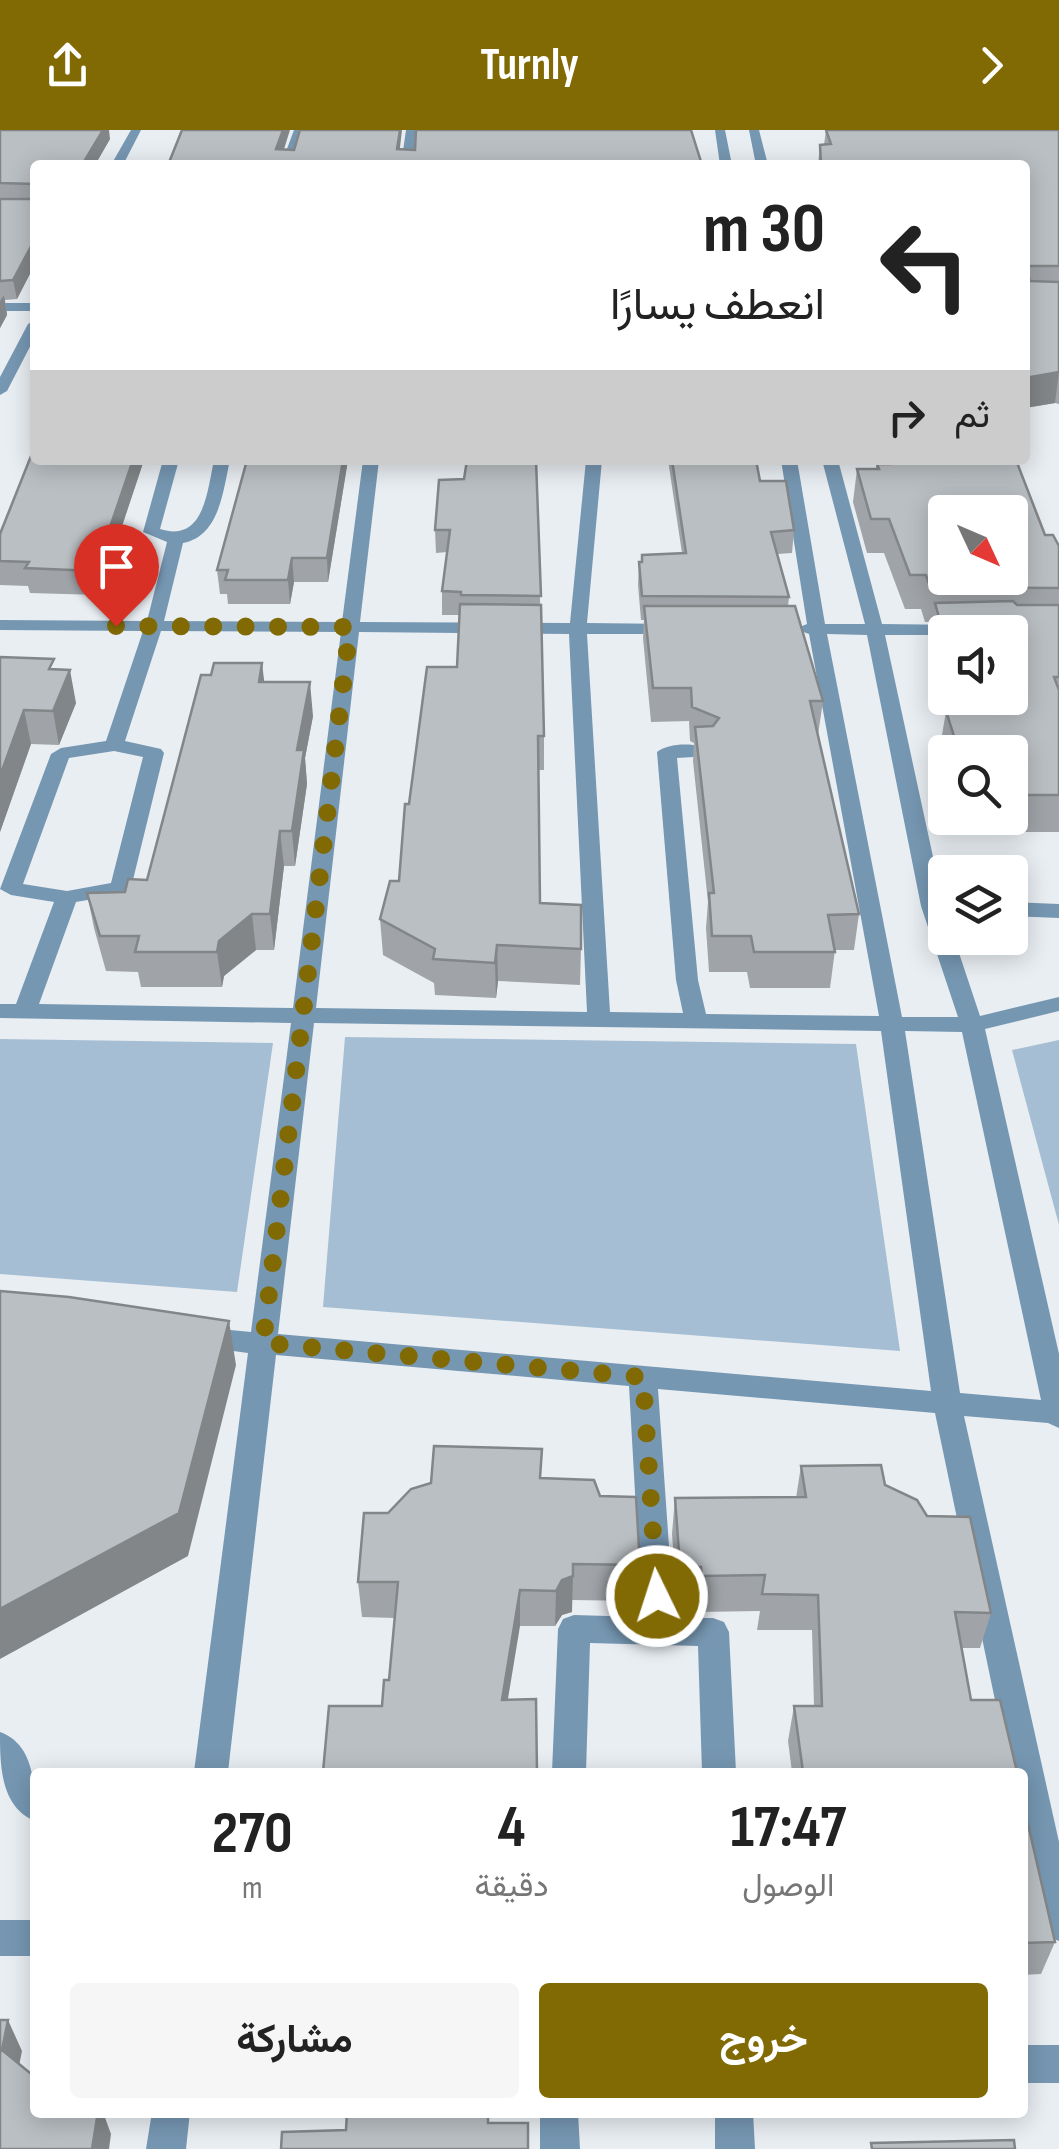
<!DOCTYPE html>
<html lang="ar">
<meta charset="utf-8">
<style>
:root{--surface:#fff;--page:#f6f6f6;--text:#222;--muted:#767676;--accent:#816a03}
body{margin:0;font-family:"Sofia Sans Condensed",Vazirmatn,sans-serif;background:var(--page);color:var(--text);direction:rtl;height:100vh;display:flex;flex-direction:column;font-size:38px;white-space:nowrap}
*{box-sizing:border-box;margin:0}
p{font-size:32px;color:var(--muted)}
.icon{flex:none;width:55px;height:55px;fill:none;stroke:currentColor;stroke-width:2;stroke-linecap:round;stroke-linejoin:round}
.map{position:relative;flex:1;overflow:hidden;direction:ltr}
.side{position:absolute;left:30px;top:1638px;width:998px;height:350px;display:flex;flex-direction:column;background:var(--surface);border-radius:10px;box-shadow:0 5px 25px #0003;direction:rtl}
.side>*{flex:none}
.hud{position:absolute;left:30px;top:30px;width:1000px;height:305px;border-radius:10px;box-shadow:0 5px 25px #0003;direction:rtl;background:#fff;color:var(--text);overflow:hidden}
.needle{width:65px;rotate:134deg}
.tools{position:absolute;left:928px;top:365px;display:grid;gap:20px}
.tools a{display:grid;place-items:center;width:100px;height:100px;border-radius:10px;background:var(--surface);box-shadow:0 5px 25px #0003;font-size:50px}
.pin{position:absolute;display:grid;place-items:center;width:85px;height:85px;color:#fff;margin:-102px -42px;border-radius:50% 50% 50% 0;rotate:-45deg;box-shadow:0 0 10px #0007}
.pin .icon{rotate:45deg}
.me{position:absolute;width:110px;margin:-55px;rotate:356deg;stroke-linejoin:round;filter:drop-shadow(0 0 8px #0008)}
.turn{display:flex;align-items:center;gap:35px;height:210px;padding:0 40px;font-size:45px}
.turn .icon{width:130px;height:130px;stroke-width:2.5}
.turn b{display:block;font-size:70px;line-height:85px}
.then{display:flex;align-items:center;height:95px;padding:0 40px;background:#0003;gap:20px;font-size:38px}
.eta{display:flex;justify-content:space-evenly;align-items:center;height:170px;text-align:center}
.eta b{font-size:60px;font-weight:700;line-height:70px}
.button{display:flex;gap:20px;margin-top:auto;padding:20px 40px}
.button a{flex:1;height:115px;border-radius:10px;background:var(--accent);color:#fff;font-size:40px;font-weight:700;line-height:115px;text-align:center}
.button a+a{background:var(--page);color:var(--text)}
header{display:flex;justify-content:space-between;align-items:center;height:130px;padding:0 40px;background:var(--accent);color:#fff;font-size:45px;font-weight:700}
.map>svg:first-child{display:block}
.green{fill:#a5bed3}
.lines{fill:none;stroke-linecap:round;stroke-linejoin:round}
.minor{fill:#7697b2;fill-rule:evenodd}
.wall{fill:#a0a4a8}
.shaded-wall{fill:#828688}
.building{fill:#babfc3;stroke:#828688;stroke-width:2.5;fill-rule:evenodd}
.route{stroke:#816a03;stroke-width:18;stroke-dasharray:0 32.4}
</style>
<header><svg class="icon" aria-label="forward" viewBox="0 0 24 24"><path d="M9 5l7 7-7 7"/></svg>Turnly<svg class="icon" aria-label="share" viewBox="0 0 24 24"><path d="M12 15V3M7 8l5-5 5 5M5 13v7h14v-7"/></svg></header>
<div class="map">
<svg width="1059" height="2019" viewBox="0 0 1059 2019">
<rect width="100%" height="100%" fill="#e9eef3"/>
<!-- green -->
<path class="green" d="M 345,907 L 856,914 L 900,1221 L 323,1177 Z
M 0,909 L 273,913 L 237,1162 L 0,1144 Z
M 1059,910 L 1059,1095 L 1012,920 Z"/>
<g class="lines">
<!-- minor -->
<path class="minor" d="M 131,0 L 141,0 L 123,35 L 111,35 Z
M 294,0 L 304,0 L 293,35 L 281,35 Z
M 406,0 L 416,0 L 413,35 L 401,35 Z
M 715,0 L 725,0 L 732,35 L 720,35 Z
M 749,0 L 759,0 L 768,35 L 756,35 Z
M 0,173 L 35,173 L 35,181 L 0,181 Z
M 35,190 L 35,207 L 7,261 L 0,265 L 0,247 L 28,194 Z
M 163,330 L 179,330 L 160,399 C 204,413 207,362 214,330 L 230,330 C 223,360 220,406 183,413 L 164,491 L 342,492 L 363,330 L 379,330 L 360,492 L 570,493 L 586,330 L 602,330 L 587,493 L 674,494 L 683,499 L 674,504 L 587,504 L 610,882 L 683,883 L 676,850 L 657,622 C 669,612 701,612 713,622 L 710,626 L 677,628 L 698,850 L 706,884 L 879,886 L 809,504 L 795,499 L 807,494 L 781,330 L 797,330 L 825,494 L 865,494 L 822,330 L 838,330 L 882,494 L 964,495 L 973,500 L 945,505 L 885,505 L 945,782 L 945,808 L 954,808 L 980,886 L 1059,867 L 1059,881 L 985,899 L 1059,1224 L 1059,1298 L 1048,1293 L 964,1286 L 1059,1712 L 1059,1811 L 1046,1806 L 1041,1793 L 1022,1705 L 1022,1642 L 1010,1642 L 935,1283 L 658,1259 L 674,1488 L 713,1488 L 724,1492 L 729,1502 L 736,1642 L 702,1642 L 698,1516 L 590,1513 L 586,1642 L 552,1642 L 558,1499 L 563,1489 L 574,1485 L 642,1487 L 629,1256 L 276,1225 L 228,1642 L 194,1642 L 248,1223 L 189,1215 L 185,1208 L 189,1201 L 199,1197 L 251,1202 L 291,893 L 0,888 L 0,874 L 16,874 L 54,772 L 11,765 L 0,759 L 51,624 L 61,618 L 106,611 L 143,501 L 0,500 L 0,490 L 147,491 L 167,412 L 143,402 ZM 161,501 L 341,502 L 293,878 L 39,874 L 76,772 L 128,763 L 131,758 L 164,623 L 161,619 L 125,611 ZM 359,502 L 569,504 L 587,882 L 316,878 ZM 827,504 L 867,505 L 921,776 L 958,887 L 902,887 ZM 114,621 L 143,627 L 111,753 L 67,761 L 23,754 L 69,628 ZM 314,893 L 881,901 L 931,1261 L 278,1204 ZM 905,901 L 962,902 L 1041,1270 L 960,1263 Z
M 1010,772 L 1059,774 L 1059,788 L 1010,786 Z
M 0,1602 C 36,1615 35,1659 35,1691 C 0,1677 0,1634 0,1602 Z
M 0,1790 L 35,1790 L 35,1826 L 0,1826 Z
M 1022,1915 L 1059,1915 L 1059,1953 L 1022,1953 Z
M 152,1982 L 190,1982 L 186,2019 L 146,2019 Z
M 540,1982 L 578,1982 L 580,2019 L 540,2019 Z
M 715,1982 L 753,1982 L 755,2019 L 715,2019 Z"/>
</g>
<!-- wall -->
<path class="wall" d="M 0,0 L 110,9 L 95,35 L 35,35 L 35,134 L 17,169 L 5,170 L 7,185 L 0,198 Z
M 826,0 L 1059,0 L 1059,274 L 1055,273 L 1025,278 L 1025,35 L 818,35 L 820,15 L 824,15 Z
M 35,330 L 144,330 L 99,465 L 30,463 L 28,456 L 0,455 L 0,431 Z
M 348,330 L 328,452 L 294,452 L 290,474 L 228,474 L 227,464 L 220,464 L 217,440 Z
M 536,330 L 544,606 L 544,640 L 539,640 L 540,773 L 581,819 L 580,855 L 498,851 L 496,868 L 435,865 L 434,853 L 383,825 L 380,789 L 399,751 L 409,674 L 457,537 L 460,485 L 442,485 L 442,461 L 447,422 L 436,423 L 435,400 L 464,349 Z
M 668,330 L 756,330 L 760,351 L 794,400 L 792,423 L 777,424 L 789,467 L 788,476 L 823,571 L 818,605 L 859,784 L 854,820 L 835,820 L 830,858 L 750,858 L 747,842 L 709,842 L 706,798 L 708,772 L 693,631 L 694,613 L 690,611 L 689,591 L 651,592 L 643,508 L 644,490 L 641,490 L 638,455 L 639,432 L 682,423 Z
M 876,330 L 1020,330 L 1019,337 L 1045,405 L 1059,416 L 1059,702 L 992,702 L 989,693 L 963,693 L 961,688 L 1010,688 L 1010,622 L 945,622 L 945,635 L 940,617 L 946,581 L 950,581 L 946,568 L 1010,568 L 945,502 L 945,564 L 929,508 L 932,492 L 925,492 L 921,479 L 905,479 L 884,423 L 867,423 L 853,372 L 857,339 L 876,339 Z
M 0,527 L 56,539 L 76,573 L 59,615 L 31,614 L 0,702 Z
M 264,552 L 313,586 L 305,628 L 307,654 L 295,736 L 284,736 L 274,820 L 256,820 L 224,846 L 222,857 L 141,857 L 138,842 L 106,841 L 94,798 L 87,763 L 125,762 L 147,750 Z
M 801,1336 L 885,1355 L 991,1483 L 980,1518 L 961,1518 L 971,1570 L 1017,1642 L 792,1642 L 788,1611 L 794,1576 L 814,1576 L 812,1500 L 757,1500 L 760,1481 L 698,1482 L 697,1472 L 677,1472 L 672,1404 L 675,1368 L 796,1368 Z
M 541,1348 L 600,1366 L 640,1435 L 637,1471 L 572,1470 L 572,1482 L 562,1485 L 555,1496 L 520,1496 L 382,1576 L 389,1550 L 395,1488 L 362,1487 L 358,1452 L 388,1383 Z
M 1022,1668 L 1055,1812 L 1041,1844 L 1022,1845 Z"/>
<!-- shaded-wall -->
<path class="shaded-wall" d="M 103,0 L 109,0 L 110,9 L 95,35 L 82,35 Z
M 283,0 L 290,0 L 279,35 L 276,19 Z
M 400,0 L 402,0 L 398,35 L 397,19 Z
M 35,109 L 35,134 L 17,169 L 13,150 Z
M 4,165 L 7,185 L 0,198 L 0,171 Z
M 1059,242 L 1055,273 L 1025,278 L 1025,248 Z
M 133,330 L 144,330 L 99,465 L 95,441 Z
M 343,330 L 348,330 L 328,452 L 327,428 Z
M 292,428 L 294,452 L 290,474 L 288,450 Z
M 262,533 L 266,566 L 259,552 Z
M 70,540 L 76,573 L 59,615 L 53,581 Z
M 310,552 L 313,586 L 305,628 L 307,654 L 295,736 L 292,701 L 297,620 Z
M 24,580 L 31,614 L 0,702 L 0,646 Z
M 280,701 L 284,736 L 274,820 L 270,784 Z
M 252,784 L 256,820 L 224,846 L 222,857 L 217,822 L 219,811 Z
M 497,815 L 498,851 L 496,868 L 495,833 Z
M 229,1191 L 236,1235 L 188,1426 L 0,1529 L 0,1479 Z
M 573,1446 L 572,1482 L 562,1485 L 555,1496 L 556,1461 L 562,1450 Z
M 520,1460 L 520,1496 L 502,1605 L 502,1570 Z
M 8,1890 L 22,1921 L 16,1951 L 2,1920 Z
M 98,1982 L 103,1982 L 111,2004 L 109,2019 L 92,2019 Z"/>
<!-- building -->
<path class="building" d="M 0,0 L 103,0 L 82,35 L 35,35 L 35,58 L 35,54 L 0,53 Z
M 182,0 L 283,0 L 276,19 L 294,20 L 300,0 L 400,0 L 397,19 L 415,20 L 416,0 L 691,0 L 702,35 L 168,35 Z
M 826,0 L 1059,0 L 1059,136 L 1030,136 L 1026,139 L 1030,151 L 1059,152 L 1059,242 L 1025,248 L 1025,35 L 821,35 L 820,15 L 831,14 Z
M 35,66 L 35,109 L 13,150 L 0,151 L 0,69 L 32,69 Z
M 35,316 L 35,330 L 133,330 L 95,441 L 25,438 L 29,432 L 0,431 L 0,404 Z
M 247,330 L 343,330 L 327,428 L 292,428 L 288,450 L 225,450 L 228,440 L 217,440 Z
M 467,330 L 536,330 L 541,466 L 461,465 L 461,462 L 442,461 L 450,400 L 435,400 L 439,350 L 464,349 Z
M 672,330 L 756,330 L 760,351 L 786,351 L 794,400 L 771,402 L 789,467 L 642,466 L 639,432 L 642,432 L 642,425 L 686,423 Z
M 889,330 L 1016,330 L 1045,405 L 1053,405 L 1059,416 L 1059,458 L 930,457 L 926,445 L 910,445 L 889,389 L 871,389 L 857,339 L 879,339 L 877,334 L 890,334 ZM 945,382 L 1010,382 L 1010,448 L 945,448 Z
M 1013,471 L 1017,475 L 1059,475 L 1059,547 L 1054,547 L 1059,560 L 1059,665 L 1010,665 L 1010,622 L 959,622 L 946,581 L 966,581 L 962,568 L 1010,568 L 1010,502 L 945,502 L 945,509 L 935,473 Z
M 460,474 L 541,475 L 544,606 L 538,606 L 540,773 L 581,775 L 581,819 L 497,815 L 495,833 L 433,829 L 435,819 L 380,789 L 390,751 L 399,751 L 405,674 L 409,674 L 427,537 L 457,537 Z
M 644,476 L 795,476 L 823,571 L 810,571 L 859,784 L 828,785 L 835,822 L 754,822 L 751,806 L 712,806 L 709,763 L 714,763 L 695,597 L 713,596 L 719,588 L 692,577 L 691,558 L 653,558 Z
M 0,527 L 54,529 L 49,539 L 70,540 L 53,581 L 24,580 L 0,646 Z
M 214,533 L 262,533 L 259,552 L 310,552 L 297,620 L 304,620 L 292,701 L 280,701 L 270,784 L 252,784 L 219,811 L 217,822 L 135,822 L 139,806 L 100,806 L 87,763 L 125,762 L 128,749 L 147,750 L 201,545 L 211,545 Z
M 0,1161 L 69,1167 L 229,1191 L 179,1383 L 0,1479 Z
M 434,1316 L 542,1319 L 540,1348 L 594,1350 L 600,1366 L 636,1367 L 640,1435 L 573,1434 L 573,1446 L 562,1450 L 556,1461 L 520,1460 L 502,1570 L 536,1569 L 537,1642 L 323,1642 L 329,1576 L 382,1576 L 384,1550 L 389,1550 L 398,1452 L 358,1452 L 364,1383 L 388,1383 L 411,1359 L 431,1353 Z
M 881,1335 L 885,1355 L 917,1370 L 927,1386 L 970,1387 L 991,1483 L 955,1482 L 971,1570 L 1000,1570 L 1017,1642 L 803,1642 L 794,1576 L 822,1576 L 818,1465 L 762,1464 L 765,1445 L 702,1446 L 701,1437 L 680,1436 L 675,1368 L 806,1367 L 801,1336 Z
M 1022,1668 L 1055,1812 L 1022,1813 Z
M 0,1890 L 8,1890 L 2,1920 L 35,1947 L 35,1982 L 98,1982 L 92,2019 L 0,2019 Z
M 347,1982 L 488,1982 L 488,1993 L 528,1993 L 528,2019 L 281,2019 L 282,2002 L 346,2000 Z
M 1014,2010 L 1015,2019 L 872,2019 L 871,2013 Z"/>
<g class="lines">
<!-- route -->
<path class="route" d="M 116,496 L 350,497 L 263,1213 L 643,1247 L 657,1466"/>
</g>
</svg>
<div class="tools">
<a><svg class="needle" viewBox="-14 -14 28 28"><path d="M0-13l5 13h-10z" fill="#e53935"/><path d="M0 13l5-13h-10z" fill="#767676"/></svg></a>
<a><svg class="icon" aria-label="sound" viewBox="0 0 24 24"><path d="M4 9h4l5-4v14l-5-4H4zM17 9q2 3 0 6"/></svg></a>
<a><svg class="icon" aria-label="search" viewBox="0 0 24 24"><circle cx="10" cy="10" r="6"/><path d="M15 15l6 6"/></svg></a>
<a><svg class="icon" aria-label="layers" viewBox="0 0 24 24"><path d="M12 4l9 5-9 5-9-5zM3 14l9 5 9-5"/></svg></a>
</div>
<div class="pin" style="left:116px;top:496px;background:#d93025"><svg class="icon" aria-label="arrive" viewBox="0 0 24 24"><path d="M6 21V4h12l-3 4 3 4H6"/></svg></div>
<svg class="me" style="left:657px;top:1466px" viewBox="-20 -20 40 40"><circle r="17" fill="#816a03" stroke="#fff" stroke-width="3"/><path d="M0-11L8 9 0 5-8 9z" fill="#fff"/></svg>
<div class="hud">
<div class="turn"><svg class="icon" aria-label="left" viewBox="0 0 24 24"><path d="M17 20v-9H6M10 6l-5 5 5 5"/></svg><div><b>30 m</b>انعطف يسارًا</div></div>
<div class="then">ثم<svg class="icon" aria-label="right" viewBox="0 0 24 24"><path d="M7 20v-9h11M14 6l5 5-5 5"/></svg></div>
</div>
<section class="side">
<div class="eta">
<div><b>17:47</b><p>الوصول</p></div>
<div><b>4</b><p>دقيقة</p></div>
<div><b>270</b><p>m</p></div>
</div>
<div class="button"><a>خروج</a><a>مشاركة</a></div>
</section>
</div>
